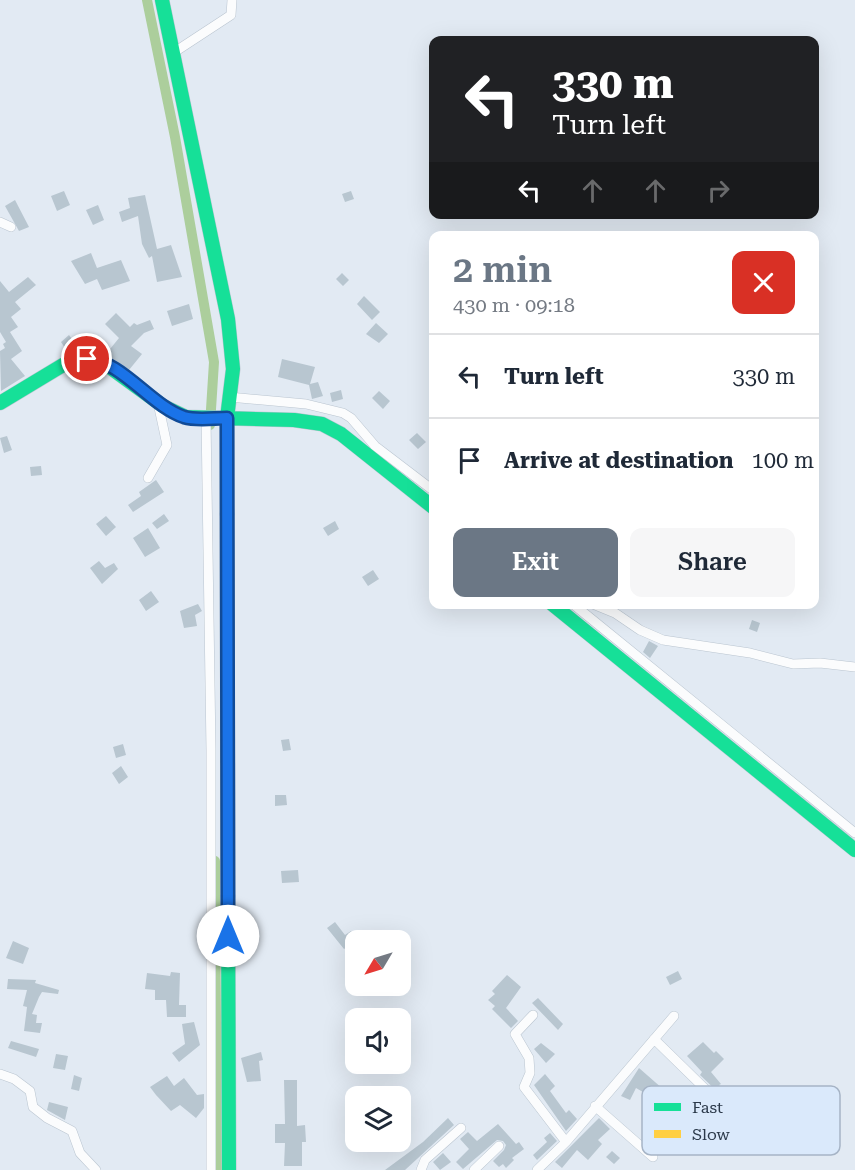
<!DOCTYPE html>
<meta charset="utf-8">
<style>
:root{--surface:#fff;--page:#f6f6f7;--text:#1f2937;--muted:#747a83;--line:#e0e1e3;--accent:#6b7785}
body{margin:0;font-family:"Roboto Serif",serif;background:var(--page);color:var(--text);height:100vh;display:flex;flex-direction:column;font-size:22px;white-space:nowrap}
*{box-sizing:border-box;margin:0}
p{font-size:20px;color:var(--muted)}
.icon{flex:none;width:33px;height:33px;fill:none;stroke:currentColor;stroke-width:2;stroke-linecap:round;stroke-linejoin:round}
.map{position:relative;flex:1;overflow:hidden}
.details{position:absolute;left:429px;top:231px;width:390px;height:378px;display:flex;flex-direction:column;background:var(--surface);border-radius:12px;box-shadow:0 6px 24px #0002}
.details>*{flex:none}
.banner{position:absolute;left:429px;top:36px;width:390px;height:183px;border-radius:12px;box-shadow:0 6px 24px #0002;background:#202124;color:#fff;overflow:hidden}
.needle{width:39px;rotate:232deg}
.controls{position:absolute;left:345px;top:930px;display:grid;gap:12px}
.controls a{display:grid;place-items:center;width:66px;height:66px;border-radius:12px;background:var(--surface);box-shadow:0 6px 24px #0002;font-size:30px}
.pin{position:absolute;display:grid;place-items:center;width:51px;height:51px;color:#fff;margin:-26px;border:3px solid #fff;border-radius:50%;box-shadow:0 2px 6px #0007}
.me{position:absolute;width:66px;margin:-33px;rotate:0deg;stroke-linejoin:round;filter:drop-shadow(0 0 4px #0008)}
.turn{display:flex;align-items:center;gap:21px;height:126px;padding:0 24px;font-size:27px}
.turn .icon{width:78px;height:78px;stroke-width:2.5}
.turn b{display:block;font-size:42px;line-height:51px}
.lanes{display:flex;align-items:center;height:57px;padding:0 24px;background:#0003;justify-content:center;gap:30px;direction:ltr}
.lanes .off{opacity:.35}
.round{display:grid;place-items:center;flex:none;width:63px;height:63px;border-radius:12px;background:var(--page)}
.headline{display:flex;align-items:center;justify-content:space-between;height:102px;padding:0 24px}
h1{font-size:36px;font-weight:600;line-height:45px;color:var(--accent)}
.primary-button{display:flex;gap:12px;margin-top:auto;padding:12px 24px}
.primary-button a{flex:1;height:69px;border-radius:12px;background:var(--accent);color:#fff;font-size:24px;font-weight:600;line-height:69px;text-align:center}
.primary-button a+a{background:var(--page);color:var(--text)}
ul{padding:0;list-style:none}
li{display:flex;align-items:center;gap:18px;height:84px;padding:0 24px;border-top:2px solid var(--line)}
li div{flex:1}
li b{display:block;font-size:22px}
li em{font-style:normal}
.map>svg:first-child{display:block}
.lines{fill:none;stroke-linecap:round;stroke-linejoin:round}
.canal{stroke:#acce9c;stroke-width:10}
.building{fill:#b8c6d0}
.street-casing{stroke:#bac5d0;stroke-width:10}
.fast-casing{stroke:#bac5d0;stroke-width:15}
.slow-casing{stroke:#bac5d0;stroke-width:15}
.street{stroke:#fbfcfd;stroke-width:9}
.fast{stroke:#16e098;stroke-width:14}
.slow{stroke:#ffcf43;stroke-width:14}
.route-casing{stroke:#114b97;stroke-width:15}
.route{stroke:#1a73e8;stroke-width:10}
.key{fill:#dae9fb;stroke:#a6b4c6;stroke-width:1.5}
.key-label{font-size:16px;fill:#2b394a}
</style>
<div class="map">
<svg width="855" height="1170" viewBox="0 0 855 1170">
<rect width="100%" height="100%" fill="#e2eaf3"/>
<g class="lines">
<!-- canal -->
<path class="canal" d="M 147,0 L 175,137 L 214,362 L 210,425
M 215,861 L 217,1170"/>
</g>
<!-- building -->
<path class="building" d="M 64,191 L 70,205 L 57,211 L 51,196 Z
M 351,191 L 354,199 L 345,202 L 342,194 Z
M 145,195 L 157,249 L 171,245 L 182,277 L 157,282 L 152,256 L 149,258 L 142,244 L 138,216 L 122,222 L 119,212 L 130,208 L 128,198 Z
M 15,200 L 29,227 L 19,231 L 5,206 Z
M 98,205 L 104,220 L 93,225 L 86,210 Z
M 91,253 L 97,268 L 121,260 L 130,281 L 102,290 L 97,279 L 85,284 L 71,261 Z
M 342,273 L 349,280 L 343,286 L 336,279 Z
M 28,277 L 36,285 L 15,302 L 21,309 L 11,317 L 18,327 L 10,332 L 22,351 L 11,359 L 25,376 L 1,391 L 0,351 L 5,348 L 3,344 L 6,342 L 0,332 L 0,281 L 9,292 Z
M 364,296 L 380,312 L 372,320 L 357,304 Z
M 189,304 L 193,319 L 172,326 L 167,311 Z
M 116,313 L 130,327 L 134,323 L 137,325 L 150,320 L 154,329 L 144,333 L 131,346 L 142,354 L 129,370 L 106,354 L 119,338 L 105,324 Z
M 376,323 L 388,334 L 379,343 L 366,334 Z
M 69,335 L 76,345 L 67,351 L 61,342 Z
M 282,359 L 315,367 L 310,384 L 318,382 L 323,396 L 312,399 L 309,385 L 278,377 Z
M 341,390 L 343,399 L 332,402 L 330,393 Z
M 379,391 L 390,401 L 383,409 L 372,398 Z
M 417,433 L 426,442 L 418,449 L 409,440 Z
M 7,436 L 12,450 L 4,453 L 0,438 Z
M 41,466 L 42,475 L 31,476 L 30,467 Z
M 156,480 L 164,492 L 133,512 L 128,505 L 141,496 L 139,492 Z
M 164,514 L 169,521 L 157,529 L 152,523 Z
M 106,516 L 116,527 L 106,536 L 96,524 Z
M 335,521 L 339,529 L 328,536 L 323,528 Z
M 148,528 L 160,548 L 145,557 L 133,538 Z
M 99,561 L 105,568 L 114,563 L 118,569 L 102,584 L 90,568 Z
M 373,570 L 379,579 L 368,586 L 362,577 Z
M 151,591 L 159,602 L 146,611 L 139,600 Z
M 198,604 L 202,611 L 195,615 L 197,626 L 184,628 L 180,611 Z
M 752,620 L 760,623 L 757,632 L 749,629 Z
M 649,641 L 658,646 L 650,658 L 643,652 Z
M 289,739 L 291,750 L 283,751 L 281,740 Z
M 123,744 L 126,755 L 116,758 L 113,747 Z
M 121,766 L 128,777 L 119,784 L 112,773 Z
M 275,795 L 286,795 L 287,805 L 275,806 Z
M 298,870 L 299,882 L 282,883 L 281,871 Z
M 335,922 L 345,935 L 351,931 L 358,939 L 344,949 L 327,928 Z
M 13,941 L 29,948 L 23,964 L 6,958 Z
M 678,971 L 682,979 L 670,985 L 666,977 Z
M 171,972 L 180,973 L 179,1005 L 186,1005 L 186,1017 L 167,1017 L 166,1000 L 155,1000 L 155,990 L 145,989 L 147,973 L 170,976 Z
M 507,975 L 521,987 L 506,1008 L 518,1021 L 511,1028 L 492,1009 L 495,1006 L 488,1000 L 495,994 L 492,991 Z
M 8,979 L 36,980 L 35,983 L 59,990 L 58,994 L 42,992 L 39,997 L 32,1014 L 37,1015 L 36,1023 L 42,1023 L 40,1033 L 24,1031 L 27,1007 L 23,1006 L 27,990 L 7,989 Z
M 538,998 L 563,1024 L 558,1030 L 532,1003 Z
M 194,1022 L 200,1045 L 179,1062 L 172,1053 L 185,1044 L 182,1024 Z
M 11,1041 L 39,1049 L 36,1057 L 8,1048 Z
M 703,1042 L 714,1053 L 716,1051 L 724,1059 L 711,1072 L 721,1084 L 719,1085 L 731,1098 L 740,1091 L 760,1114 L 747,1125 L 744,1117 L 700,1075 L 702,1072 L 687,1056 Z
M 541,1043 L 555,1054 L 546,1063 L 534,1049 Z
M 261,1052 L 263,1060 L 259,1061 L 261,1081 L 247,1082 L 241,1058 Z
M 56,1054 L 68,1056 L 65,1070 L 53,1068 Z
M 639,1068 L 663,1089 L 655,1099 L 636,1088 L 630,1100 L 621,1096 Z
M 545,1074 L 555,1086 L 550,1091 L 566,1113 L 569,1110 L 577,1119 L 566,1131 L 534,1085 Z
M 74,1075 L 82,1078 L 79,1091 L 71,1089 Z
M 167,1076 L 174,1086 L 184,1078 L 197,1095 L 204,1094 L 204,1108 L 196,1118 L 180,1105 L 171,1111 L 156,1095 L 150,1087 Z
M 284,1080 L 297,1080 L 297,1126 L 305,1125 L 306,1142 L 302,1142 L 302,1166 L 284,1166 L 285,1143 L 275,1143 L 275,1124 L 285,1124 Z
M 49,1102 L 68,1107 L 65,1120 L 47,1110 Z
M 448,1118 L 454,1125 L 405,1170 L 385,1170 L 423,1142 Z
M 599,1118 L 610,1129 L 598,1140 L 602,1144 L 588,1160 L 577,1150 L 562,1168 L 555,1162 Z
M 498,1124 L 516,1144 L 519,1142 L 524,1149 L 512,1158 L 514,1160 L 506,1168 L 503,1164 L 499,1167 L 493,1161 L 504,1150 L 506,1145 L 503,1141 L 497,1140 L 463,1169 L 456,1162 L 469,1149 L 460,1139 L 468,1132 L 477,1141 Z
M 550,1133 L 557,1141 L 537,1160 L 533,1155 L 547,1142 L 544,1138 Z
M 612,1151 L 620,1158 L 614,1164 L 606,1157 Z
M 443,1153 L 451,1162 L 440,1170 L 433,1162 Z"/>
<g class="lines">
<!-- street casing -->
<g class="street-casing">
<path id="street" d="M 173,53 L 231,15 L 232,0
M 0,222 L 11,227
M 229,397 L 306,404 L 343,413 L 351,418 L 375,446 L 434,491
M 206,418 L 211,750 L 211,1170
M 148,478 L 167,445 L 158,403
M 573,604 L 855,833
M 593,604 L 615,613 L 640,630 L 663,640 L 750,653 L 793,664 L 820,663 L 855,667
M 533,1015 L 515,1034 L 529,1058 L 530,1073 L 524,1087 L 566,1142
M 654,1039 L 739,1122
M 0,1074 L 14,1079 L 30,1091 L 33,1107 L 47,1118 L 72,1131 L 80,1153 L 96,1170
M 595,1106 L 653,1157
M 421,1170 L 425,1160 L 461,1128
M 474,1170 L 499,1146
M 537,1170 L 566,1142 L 674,1016"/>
</g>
<!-- fast casing -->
<g class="fast-casing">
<path id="fast" d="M 162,0 L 228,319 L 233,369 L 227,418 L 227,514
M 0,403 L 63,365 L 90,360 L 104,363 L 163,406 L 186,417 L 294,420 L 322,424 L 341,434 L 434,508
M 552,604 L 855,850
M 228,896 L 229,1170"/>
</g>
<!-- slow casing -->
<g class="slow-casing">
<path id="slow" d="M 227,514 L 228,896"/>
</g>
<!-- street -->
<use href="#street" class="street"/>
<!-- fast -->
<use href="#fast" class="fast"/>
<!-- slow -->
<use href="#slow" class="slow"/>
</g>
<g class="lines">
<!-- route casing -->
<g class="route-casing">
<path id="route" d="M 87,359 C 121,360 151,406 184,417 C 197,421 214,418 227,418 L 228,936"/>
</g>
<!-- route -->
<use href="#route" class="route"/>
</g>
<!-- legend -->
<rect x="642" y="1086" width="198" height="69" rx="9" class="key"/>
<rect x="654" y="1103" width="27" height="8" fill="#16e098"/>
<rect x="654" y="1130" width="27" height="8" fill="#ffcf43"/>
<g class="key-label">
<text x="692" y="1113">Fast</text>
<text x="692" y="1140">Slow</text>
</g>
</svg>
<div class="controls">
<a><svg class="needle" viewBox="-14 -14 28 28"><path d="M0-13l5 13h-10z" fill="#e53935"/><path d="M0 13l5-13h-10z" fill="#747a83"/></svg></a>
<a><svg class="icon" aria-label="sound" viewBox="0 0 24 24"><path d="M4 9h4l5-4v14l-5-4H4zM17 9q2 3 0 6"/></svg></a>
<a><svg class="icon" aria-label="layers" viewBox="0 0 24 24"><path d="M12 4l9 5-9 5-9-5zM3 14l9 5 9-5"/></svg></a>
</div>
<div class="pin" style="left:87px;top:359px;background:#d93025"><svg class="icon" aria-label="arrive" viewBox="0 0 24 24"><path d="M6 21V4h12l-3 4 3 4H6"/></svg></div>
<svg class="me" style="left:228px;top:936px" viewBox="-20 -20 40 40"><circle r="19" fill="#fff"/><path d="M0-13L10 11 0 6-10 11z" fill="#1a73e8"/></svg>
<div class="banner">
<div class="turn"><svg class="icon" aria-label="left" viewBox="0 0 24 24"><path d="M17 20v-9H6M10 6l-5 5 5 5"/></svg><div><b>330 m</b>Turn left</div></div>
<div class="lanes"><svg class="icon" aria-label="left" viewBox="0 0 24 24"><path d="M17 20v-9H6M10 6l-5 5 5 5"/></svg><svg class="icon off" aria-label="ahead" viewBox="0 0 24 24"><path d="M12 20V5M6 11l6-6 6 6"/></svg><svg class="icon off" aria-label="ahead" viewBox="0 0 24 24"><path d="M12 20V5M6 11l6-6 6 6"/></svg><svg class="icon off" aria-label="right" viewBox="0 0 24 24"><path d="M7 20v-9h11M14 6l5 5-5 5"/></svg></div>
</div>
<section class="details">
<div class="headline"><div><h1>2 min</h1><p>430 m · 09:18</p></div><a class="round" style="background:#d93025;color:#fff"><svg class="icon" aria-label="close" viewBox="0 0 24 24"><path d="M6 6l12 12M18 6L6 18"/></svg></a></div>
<ul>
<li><svg class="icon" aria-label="left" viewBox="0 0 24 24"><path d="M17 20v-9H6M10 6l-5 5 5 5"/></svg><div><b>Turn left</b></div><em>330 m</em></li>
<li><svg class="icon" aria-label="arrive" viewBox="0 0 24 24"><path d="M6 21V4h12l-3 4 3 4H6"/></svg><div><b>Arrive at destination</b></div><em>100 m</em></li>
</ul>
<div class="primary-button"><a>Exit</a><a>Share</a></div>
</section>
</div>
